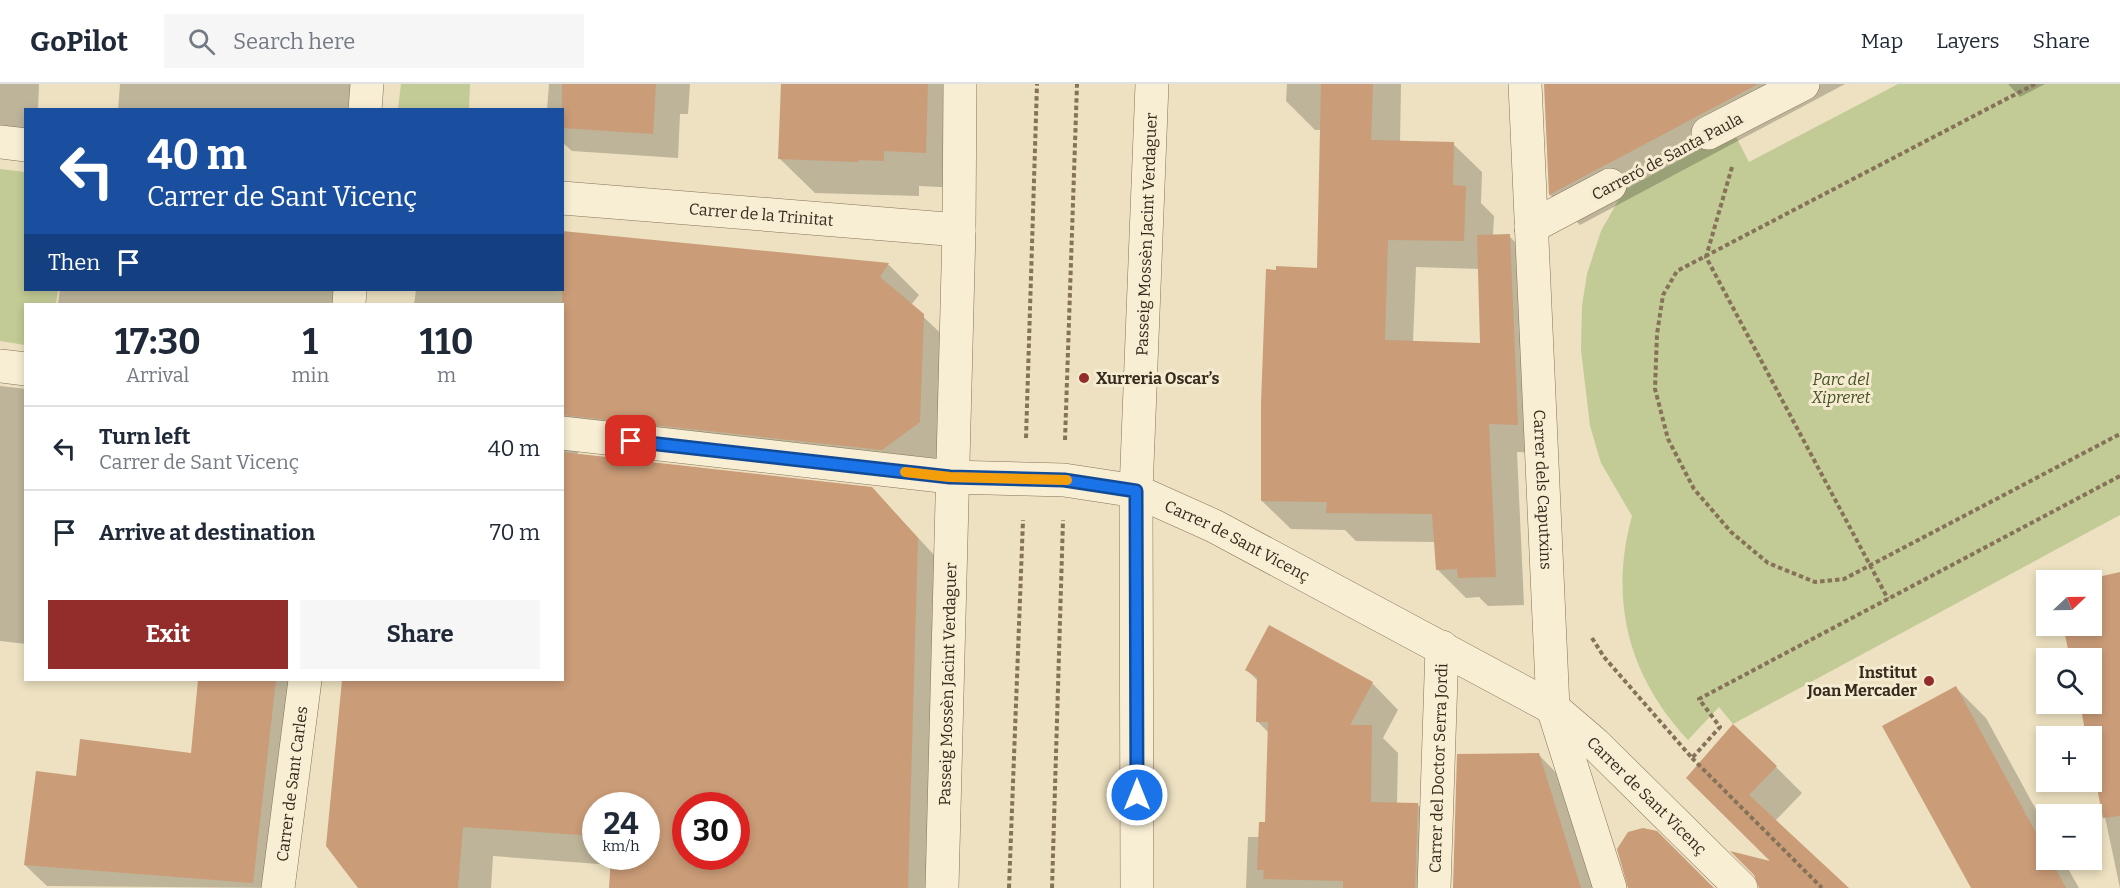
<!DOCTYPE html>
<meta charset="utf-8">
<style>
:root{--surface:#fff;--page:#f6f6f7;--text:#1f2937;--muted:#747a83;--line:#e0e1e3;--accent:#932d2b}
body{margin:0;font-family:Bitter,serif;background:var(--page);color:var(--text);height:100vh;display:flex;flex-direction:column;font-size:22px;white-space:nowrap}
*{box-sizing:border-box;margin:0}
p{font-size:20px;color:var(--muted)}
.icon{flex:none;width:33px;height:33px;fill:none;stroke:currentColor;stroke-width:2;stroke-linecap:round;stroke-linejoin:round}
.map{position:relative;flex:1;overflow:hidden}
.sheet{position:absolute;left:24px;top:219px;width:540px;height:378px;display:flex;flex-direction:column;background:var(--surface);border-radius:0px;box-shadow:0 3px 9px #0003}
.sheet>*{flex:none}
.guide{position:absolute;left:24px;top:24px;width:540px;height:183px;border-radius:0px;box-shadow:0 3px 9px #0003;background:#1a4fa0;color:#fff;overflow:hidden}
.needle{width:39px;rotate:68deg}
.fabs{position:absolute;left:2036px;top:486px;display:grid;gap:12px}
.fabs a{display:grid;place-items:center;width:66px;height:66px;border-radius:0px;background:var(--surface);box-shadow:0 3px 9px #0003;font-size:30px}
.speed{position:absolute;left:582px;top:708px;display:flex;gap:12px;font-size:30px;font-weight:700;text-align:center}
.speed>*{display:grid;place-content:center;width:78px;height:78px;border-radius:50%;background:var(--surface);box-shadow:0 3px 9px #0003;line-height:1}
.speed small{font-size:15px;font-weight:400}
.speed .limit{border:9px solid #d22;background:#fff;color:#111}
.pin{position:absolute;display:grid;place-items:center;width:51px;height:51px;color:#fff;margin:-26px;border-radius:12px;box-shadow:0 3px 9px #0006}
.me{position:absolute;width:66px;margin:-33px;rotate:0deg;stroke-linejoin:round;filter:drop-shadow(0 0 4px #0008)}
.turn{display:flex;align-items:center;gap:21px;height:126px;padding:0 24px;font-size:27px}
.turn .icon{width:78px;height:78px;stroke-width:2.5}
.turn b{display:block;font-size:42px;line-height:51px}
.then{display:flex;align-items:center;height:57px;padding:0 24px;background:#0003;gap:12px;font-size:22px}
.eta{display:flex;justify-content:space-evenly;align-items:center;height:102px;text-align:center}
.eta b{font-size:36px;font-weight:700;line-height:42px}
.cta{display:flex;gap:12px;margin-top:auto;padding:12px 24px}
.cta a{flex:1;height:69px;border-radius:0px;background:var(--accent);color:#fff;font-size:24px;font-weight:700;line-height:69px;text-align:center}
.cta a+a{background:var(--page);color:var(--text)}
ul{padding:0;list-style:none}
li{display:flex;align-items:center;gap:18px;height:84px;padding:0 24px;border-top:2px solid var(--line)}
li div{flex:1}
li b{display:block;font-size:22px}
li em{font-style:normal}
header{display:flex;align-items:center;gap:36px;box-sizing:border-box;height:84px;padding:0 30px;background:var(--surface);border-bottom:2px solid var(--line)}
header strong{font-size:28px}
nav{display:flex;gap:33px;margin-inline-start:auto;font-size:21px}
.search{width:420px;height:54px;background:var(--page);display:flex;align-items:center;gap:15px;box-sizing:border-box;padding:0 21px;border-radius:0px;color:var(--muted);font-size:22px}
.map>svg:first-child{display:block}
.green{fill:#c2ca95}
.shadow{fill:#0003;fill-rule:evenodd}
.building{fill:#ca9c78;fill-rule:evenodd}
.lines{fill:none;stroke-linecap:round;stroke-linejoin:round}
.street-casing{stroke:#867259;stroke-width:34}
.path{stroke:#867259;stroke-width:4;stroke-dasharray:4.5 3;stroke-linecap:butt}
.street{stroke:#f8eed4;stroke-width:33}
.route-casing{stroke:#114b97;stroke-width:15}
.route{stroke:#1a73e8;stroke-width:10}
.slow{stroke:#f59e0b;stroke-width:10}
.poi-dot{fill:#932d2b;stroke:#f4ebd0;stroke-width:2}
.labels{text-anchor:middle;stroke-width:6;stroke-linejoin:round;paint-order:stroke}
.street-label{font-size:16px;fill:#362a1d;stroke:#f4ebd0}
.poi-label{font-size:16px;font-weight:bold;fill:#362a1d;stroke:#f4ebd0;text-anchor:start}
.park-label{font-size:16px;font-style:italic;fill:#455124;stroke:#f4ebd0}
</style>
<header>
<strong>GoPilot</strong>
<div class="search"><svg class="icon" aria-label="search" viewBox="0 0 24 24"><circle cx="10" cy="10" r="6"/><path d="M15 15l6 6"/></svg>Search here</div>
<nav><a>Map</a><a>Layers</a><a>Share</a></nav>
</header>
<div class="map">
<svg width="2120" height="804" viewBox="0 0 2120 804">
<rect width="100%" height="100%" fill="#ede1c1"/>
<!-- green -->
<path class="green" d="M 401,0 L 470,0 L 469,25 L 398,25 Z
M 1898,0 L 2120,0 L 2120,431 L 1733,640 L 1719,623 L 1688,656 C 1628,592 1609,516 1632,432 L 1601,379 L 1590,342 L 1581,266 L 1582,222 L 1587,190 L 1601,147 L 1624,106 L 1733,47 L 1749,78 Z
M 0,85 L 25,88 L 26,206 L 58,206 L 56,220 L 26,220 L 25,261 L 0,257 Z"/>
<!-- shadow -->
<path class="shadow" d="M 0,0 L 39,0 L 38,26 L 26,26 L 26,67 L 0,65 Z
M 120,0 L 368,0 L 365,26 L 118,26 Z
M 549,0 L 690,0 L 688,30 L 680,30 L 678,74 L 572,67 L 562,58 L 562,26 L 547,26 Z
M 782,0 L 964,0 L 960,104 L 919,102 L 919,112 L 815,109 L 779,74 Z
M 1287,0 L 1401,0 L 1400,59 L 1453,60 L 1482,88 L 1481,119 L 1494,132 L 1493,152 L 1509,152 L 1538,180 L 1546,369 L 1517,368 L 1524,521 L 1488,522 L 1479,513 L 1466,514 L 1437,485 L 1435,458 L 1356,457 L 1345,446 L 1291,445 L 1262,417 L 1319,185 L 1321,46 L 1315,46 L 1286,17 ZM 1416,183 L 1480,185 L 1481,261 L 1413,258 Z
M 1546,0 L 1845,0 L 1580,141 L 1550,111 Z
M 2008,0 L 2045,0 L 2020,13 Z
M 562,149 L 889,181 L 919,211 L 911,221 L 954,262 L 950,368 L 913,396 L 586,361 L 576,371 L 872,404 L 948,486 L 939,804 L 611,804 L 612,781 L 493,772 L 491,804 L 360,804 L 327,762 L 345,596 L 562,596 L 562,220 L 414,220 L 416,206 L 562,206 ZM 596,722 L 646,722 L 646,772 L 596,772 ZM 686,722 L 736,722 L 736,772 L 686,772 Z
M 60,206 L 345,206 L 344,220 L 58,220 Z
M 0,302 L 26,305 L 26,560 L 0,557 Z
M 2120,490 L 2120,804 L 2091,667 L 2091,652 L 2088,652 L 2081,620 L 2091,620 L 2091,574 L 2072,574 L 2065,542 L 2091,542 L 2091,497 Z
M 1247,586 L 1372,599 L 1398,626 L 1383,654 L 1398,669 L 1397,720 L 1417,720 L 1444,747 L 1442,804 L 1246,804 L 1248,753 L 1259,753 L 1267,740 L 1269,649 L 1257,637 L 1258,597 Z
M 200,596 L 296,596 L 276,804 L 47,802 L 25,781 L 77,694 L 192,671 Z
M 1956,604 L 1986,634 L 2046,744 L 2046,776 L 2063,776 L 2079,804 L 1973,804 Z
M 1539,671 L 1565,698 L 1598,804 L 1454,804 Z
M 1776,683 L 1802,709 L 1775,737 L 1847,804 L 1760,804 L 1775,780 L 1688,694 Z"/>
<!-- building -->
<path class="building" d="M 562,0 L 656,0 L 653,50 L 562,44 Z
M 781,0 L 928,0 L 926,69 L 884,67 L 884,77 L 859,76 L 858,78 L 778,75 Z
M 1321,0 L 1373,0 L 1371,56 L 1454,58 L 1453,101 L 1466,102 L 1464,157 L 1388,156 L 1385,256 L 1480,259 L 1477,151 L 1510,150 L 1518,341 L 1489,340 L 1496,493 L 1458,494 L 1457,485 L 1436,486 L 1432,430 L 1326,429 L 1327,418 L 1261,417 L 1261,319 L 1266,185 L 1276,186 L 1276,182 L 1317,184 Z
M 1544,0 L 1758,0 L 1549,111 Z
M 562,147 L 889,179 L 880,193 L 924,230 L 920,338 L 882,366 L 562,331 Z
M 562,368 L 872,403 L 918,454 L 908,804 L 609,804 L 611,772 L 646,772 L 646,722 L 596,722 L 596,752 L 463,743 L 458,804 L 358,804 L 326,762 L 342,596 L 562,596 ZM 686,722 L 736,722 L 736,772 L 686,772 Z
M 2120,488 L 2120,732 L 2103,734 L 2091,674 L 2091,652 L 2086,652 L 2080,620 L 2091,620 L 2091,574 L 2070,574 L 2063,542 L 2091,542 L 2091,496 L 2085,496 Z
M 1269,541 L 1373,598 L 1350,641 L 1372,641 L 1371,718 L 1418,719 L 1415,804 L 1343,804 L 1343,797 L 1263,795 L 1264,786 L 1257,786 L 1259,738 L 1265,738 L 1268,638 L 1256,638 L 1257,593 L 1245,586 Z
M 198,596 L 276,596 L 253,799 L 24,781 L 36,687 L 76,692 L 80,655 L 191,669 Z
M 1956,602 L 2046,767 L 2046,776 L 2051,776 L 2066,804 L 1971,804 L 1882,642 Z
M 1733,640 L 1777,682 L 1749,711 L 1849,804 L 1759,804 L 1754,791 L 1730,767 L 1770,777 L 1686,694 Z
M 1539,669 L 1581,804 L 1453,804 L 1457,670 Z
M 1643,744 L 1657,747 L 1714,804 L 1628,804 L 1617,765 L 1628,748 Z"/>
<g class="lines">
<!-- street casing -->
<g class="street-casing">
<g id="street">
<path id="s1" d="M 1525,0 L 1553,624 L 1610,804"/>
<path d="M 365,26 L 367,0"/>
<path d="M 1708,49 L 1803,0"/>
<path d="M 0,58 L 26,61"/>
<path id="s2" d="M 562,114 L 959,146"/>
<path d="M 1531,143 L 1610,101"/>
<path d="M 349,220 L 350,206"/>
<path d="M 0,282 L 26,285"/>
<path id="s3" d="M 562,349 L 950,393 L 1064,396 L 1136,407 L 1214,442 L 1553,624 L 1595,660 L 1741,804"/>
<path id="s4" d="M 278,804 L 305,596"/>
<path id="s5" d="M 942,804 L 959,146 L 960,0"/>
<path id="s6" d="M 1137,804 L 1136,407 L 1152,0"/>
<path id="s7" d="M 1434,804 L 1442,563"/>
</g>
</g>
<!-- path -->
<path class="path" d="M 2035,0 L 1677,187 L 1663,211 L 1657,250 L 1655,305 L 1668,355 L 1694,405 L 1731,448 L 1768,479 L 1815,498 L 1844,495 L 2120,350
M 1645,83 L 1673,68
M 1732,83 L 1706,173 L 1888,515
M 1026,354 L 1037,0
M 1065,356 L 1077,0
M 1592,554 L 1604,573 L 1692,674 L 1720,643 L 1699,615 L 2120,392
M 1692,674 L 1822,804
M 1009,804 L 1023,436
M 1052,804 L 1063,436"/>
<!-- street -->
<use href="#street" class="street"/>
</g>
<g class="lines">
<!-- route casing -->
<g class="route-casing">
<path id="route" d="M 631,357 L 950,393 L 1064,396 L 1136,407 L 1137,711"/>
</g>
<!-- route -->
<use href="#route" class="route"/>
<!-- slow -->
<path class="slow" d="M 905,388 L 950,393 L 1067,396"/>
</g>
<!-- markers -->
<g class="poi-dot">
<circle cx="1084" cy="294" r="6"/>
<circle cx="1929" cy="597" r="6"/>
</g>
<g class="labels">
<!-- street labels -->
<g class="street-label">
<text transform="translate(1667 72) rotate(-28)" y="6">Carreró de Santa Paula</text>
<text dy="6" stroke="none"><textPath href="#s2" startOffset="200">Carrer de la Trinitat</textPath></text>
<text dy="6" stroke="none"><textPath href="#s6" startOffset="654">Passeig Mossèn Jacint Verdaguer</textPath></text>
<text dy="6" stroke="none"><textPath href="#s1" startOffset="406">Carrer dels Caputxins</textPath></text>
<text dy="6" stroke="none"><textPath href="#s3" startOffset="690">Carrer de Sant Vicenç</textPath></text>
<text dy="6" stroke="none"><textPath href="#s5" startOffset="204">Passeig Mossèn Jacint Verdaguer</textPath></text>
<text dy="6" stroke="none"><textPath href="#s7" startOffset="120">Carrer del Doctor Serra Jordi</textPath></text>
<text dy="6" stroke="none"><textPath href="#s4" startOffset="105">Carrer de Sant Carles</textPath></text>
<text dy="6" stroke="none"><textPath href="#s3" startOffset="1176">Carrer de Sant Vicenç</textPath></text>
</g>
<!-- poi labels -->
<g class="poi-label">
<text x="1096" y="300">Xurreria Oscar’s</text>
<text x="1917" y="594" text-anchor="end">Institut<tspan x="1917" dy="18">Joan Mercader</tspan></text>
</g>
<!-- park labels -->
<g class="park-label">
<text x="1841" y="301">Parc del<tspan x="1841" dy="18">Xipreret</tspan></text>
</g>
</g>
</svg>
<div class="fabs">
<a><svg class="needle" viewBox="-14 -14 28 28"><path d="M0-13l5 13h-10z" fill="#e53935"/><path d="M0 13l5-13h-10z" fill="#747a83"/></svg></a>
<a><svg class="icon" aria-label="search" viewBox="0 0 24 24"><circle cx="10" cy="10" r="6"/><path d="M15 15l6 6"/></svg></a>
<a>+</a>
<a>−</a>
</div>
<div class="speed"><div>24<small>km/h</small></div><div class="limit">30</div></div>
<div class="pin" style="left:631px;top:357px;background:#d93025"><svg class="icon" aria-label="arrive" viewBox="0 0 24 24"><path d="M6 21V4h12l-3 4 3 4H6"/></svg></div>
<svg class="me" style="left:1137px;top:711px" viewBox="-20 -20 40 40"><circle r="17" fill="#1a73e8" stroke="#fff" stroke-width="3"/><path d="M0-11L8 9 0 5-8 9z" fill="#fff"/></svg>
<div class="guide">
<div class="turn"><svg class="icon" aria-label="left" viewBox="0 0 24 24"><path d="M17 20v-9H6M10 6l-5 5 5 5"/></svg><div><b>40 m</b>Carrer de Sant Vicenç</div></div>
<div class="then">Then<svg class="icon" aria-label="arrive" viewBox="0 0 24 24"><path d="M6 21V4h12l-3 4 3 4H6"/></svg></div>
</div>
<section class="sheet">
<div class="eta">
<div><b>17:30</b><p>Arrival</p></div>
<div><b>1</b><p>min</p></div>
<div><b>110</b><p>m</p></div>
</div>
<ul>
<li><svg class="icon" aria-label="left" viewBox="0 0 24 24"><path d="M17 20v-9H6M10 6l-5 5 5 5"/></svg><div><b>Turn left</b><p>Carrer de Sant Vicenç</p></div><em>40 m</em></li>
<li><svg class="icon" aria-label="arrive" viewBox="0 0 24 24"><path d="M6 21V4h12l-3 4 3 4H6"/></svg><div><b>Arrive at destination</b></div><em>70 m</em></li>
</ul>
<div class="cta"><a>Exit</a><a>Share</a></div>
</section>
</div>
